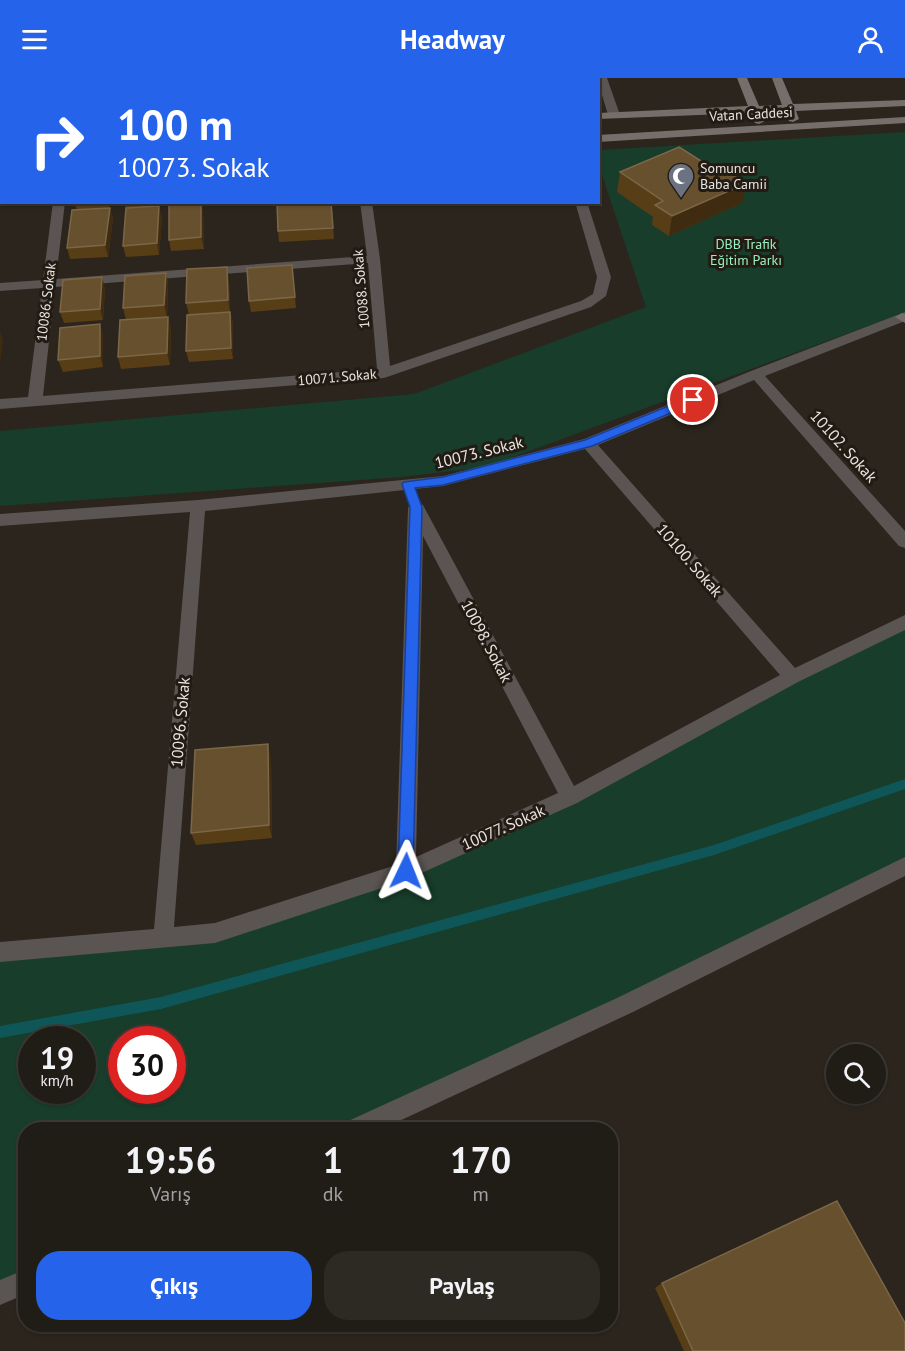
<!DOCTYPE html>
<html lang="tr">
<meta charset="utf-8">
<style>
:root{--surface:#201c16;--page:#2d2923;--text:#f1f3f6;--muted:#a2a1a1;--line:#3d3a35;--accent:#2563eb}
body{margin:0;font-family:"PT Sans",sans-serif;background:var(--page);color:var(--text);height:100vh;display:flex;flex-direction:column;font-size:22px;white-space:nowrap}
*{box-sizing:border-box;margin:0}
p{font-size:20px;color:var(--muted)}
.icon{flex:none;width:33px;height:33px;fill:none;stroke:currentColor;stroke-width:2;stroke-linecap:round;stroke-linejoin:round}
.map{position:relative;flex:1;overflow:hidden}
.side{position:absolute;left:18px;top:1044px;width:600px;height:210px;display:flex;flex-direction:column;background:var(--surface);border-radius:24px;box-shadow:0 2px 4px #0004,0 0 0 2px var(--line)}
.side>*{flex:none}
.hud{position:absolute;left:0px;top:0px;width:600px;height:126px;box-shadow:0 2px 4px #0004,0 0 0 2px var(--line);background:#2563eb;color:#fff;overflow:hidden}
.controls{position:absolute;left:826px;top:966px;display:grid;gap:12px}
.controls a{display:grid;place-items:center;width:60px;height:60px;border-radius:50%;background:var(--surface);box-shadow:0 2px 4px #0004,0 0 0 2px var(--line);font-size:30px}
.speed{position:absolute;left:18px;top:948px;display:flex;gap:12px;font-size:30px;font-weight:700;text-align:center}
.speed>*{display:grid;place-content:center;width:78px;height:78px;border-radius:50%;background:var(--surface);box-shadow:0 2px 4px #0004,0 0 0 2px var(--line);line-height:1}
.speed small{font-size:15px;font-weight:400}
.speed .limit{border:9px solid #d22;background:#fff;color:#111}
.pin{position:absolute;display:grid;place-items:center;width:51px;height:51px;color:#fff;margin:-26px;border:3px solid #fff;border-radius:50%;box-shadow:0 2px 6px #0007}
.me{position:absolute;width:66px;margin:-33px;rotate:2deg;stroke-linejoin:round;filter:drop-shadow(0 0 4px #0008)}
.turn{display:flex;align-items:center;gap:21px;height:126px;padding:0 18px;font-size:27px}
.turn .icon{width:78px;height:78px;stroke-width:2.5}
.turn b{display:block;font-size:42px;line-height:51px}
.eta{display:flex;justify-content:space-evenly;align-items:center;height:102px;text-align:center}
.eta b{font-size:36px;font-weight:600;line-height:42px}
.button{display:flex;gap:12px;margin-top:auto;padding:12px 18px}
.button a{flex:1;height:69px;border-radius:24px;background:var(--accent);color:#fff;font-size:24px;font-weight:600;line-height:69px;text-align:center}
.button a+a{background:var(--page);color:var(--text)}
header{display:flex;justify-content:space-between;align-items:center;height:78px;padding:0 18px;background:var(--accent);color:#fff;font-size:27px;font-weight:600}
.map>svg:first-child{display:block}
.green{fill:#183d2a;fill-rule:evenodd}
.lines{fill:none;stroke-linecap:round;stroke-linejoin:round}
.stream{fill:#0e5658;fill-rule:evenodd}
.street{fill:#5a5452;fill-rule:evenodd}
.secondary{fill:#766e6b;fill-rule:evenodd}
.wall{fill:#573e17}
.shaded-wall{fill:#3f2c10}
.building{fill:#67502d;stroke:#7b6748;stroke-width:1.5}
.route{fill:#2563eb;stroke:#184099;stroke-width:1.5}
.labels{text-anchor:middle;stroke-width:6;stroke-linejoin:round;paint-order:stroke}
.far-street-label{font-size:14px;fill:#e9e5df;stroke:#211b14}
.far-poi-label{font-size:14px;fill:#e9e5df;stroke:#211b14;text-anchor:start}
.far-park-label{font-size:14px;fill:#96f1be;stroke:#211b14}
.street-label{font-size:16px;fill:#e9e5df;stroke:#211b14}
</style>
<header><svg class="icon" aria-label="menu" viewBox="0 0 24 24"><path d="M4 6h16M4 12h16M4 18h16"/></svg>Headway<svg class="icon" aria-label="person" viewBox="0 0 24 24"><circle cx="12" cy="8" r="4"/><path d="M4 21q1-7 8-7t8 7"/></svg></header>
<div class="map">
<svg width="905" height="1273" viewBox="0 0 905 1273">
<rect width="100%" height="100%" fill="#2b251d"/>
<!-- green -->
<path class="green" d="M 905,54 L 905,234 L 903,235 L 486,389 L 402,399 L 0,428 L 0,353 L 414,316 L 646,229 L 599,88 L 599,72 Z
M 905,544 L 905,788 L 354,1051 L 26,1052 L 25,1203 L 0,1215 L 0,874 L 163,860 L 406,793 ZM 32,962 L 82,962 L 82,1012 L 32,1012 ZM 122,962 L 172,962 L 172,1012 L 122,1012 Z"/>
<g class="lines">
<!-- stream -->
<path class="stream" d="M 905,701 L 905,711 L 714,777 L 161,931 L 0,960 L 0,948 L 161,919 L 714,767 Z"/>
<!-- street -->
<path class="street" d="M 221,0 L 231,0 L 220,2 Z
M 471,0 L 481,0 L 482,2 L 471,2 Z
M 597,0 L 607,0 L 620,37 L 618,39 L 614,40 L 608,37 Z
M 53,124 L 65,124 L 56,201 L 367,178 L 360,124 L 372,124 L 380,181 L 390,288 L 581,223 L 593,216 L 597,199 L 575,124 L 587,124 L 611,199 L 606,218 L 591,229 L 384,300 L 0,331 L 0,321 L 28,319 L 42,210 L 0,213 L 0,205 L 43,202 ZM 368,185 L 377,291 L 43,318 L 55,209 Z
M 905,234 L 905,243 L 765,298 L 905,453 L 905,470 L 899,468 L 754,302 L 598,367 L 795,590 L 905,537 L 905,552 L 798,604 L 577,725 L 406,802 L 215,865 L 0,884 L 0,864 L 154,851 L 190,434 L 0,448 L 0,436 L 198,422 L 443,398 L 584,361 L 751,293 ZM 585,371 L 780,597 L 574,708 L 423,427 L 416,424 L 410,426 L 408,430 L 396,787 L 215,845 L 174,849 L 205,433 L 443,408 ZM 423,458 L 558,715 L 416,779 Z
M 905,779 L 905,798 L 633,934 L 380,1052 L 343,1052 L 346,1044 L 617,920 Z
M 26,1191 L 26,1216 L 0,1227 L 0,1202 Z"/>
<!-- secondary -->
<path class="secondary" d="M 737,0 L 747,0 L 759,28 L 782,27 L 772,0 L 782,0 L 793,26 L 905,22 L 905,28 L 796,33 L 799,41 L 793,44 L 789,43 L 784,33 L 761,34 L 765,43 L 759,46 L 755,45 L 750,35 L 598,41 L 598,35 L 748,28 Z
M 905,39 L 905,45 L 598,64 L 598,57 Z
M 0,67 L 2,67 L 2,75 L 0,75 Z
M 0,91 L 2,91 L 2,99 L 0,99 Z
M 902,235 L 905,236 L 905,245 L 895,239 Z"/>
</g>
<!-- wall -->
<path class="wall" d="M 620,94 L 742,125 L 669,158 L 652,147 L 653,139 L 617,114 Z
M 74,124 L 109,124 L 109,130 L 110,130 L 113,141 L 108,179 L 70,181 L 67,170 L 77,132 Z
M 124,124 L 162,124 L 162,128 L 153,128 L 162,139 L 159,177 L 126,179 L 123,168 L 126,131 Z
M 175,124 L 208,124 L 201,125 L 203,134 L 204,171 L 171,173 L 169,162 Z
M 331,124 L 334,161 L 279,164 L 278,153 Z
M 292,187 L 296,230 L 251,234 L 249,223 Z
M 166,195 L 168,206 L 167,239 L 126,242 L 123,230 Z
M 229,200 L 230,233 L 233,245 L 233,281 L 189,284 L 186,273 L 189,237 L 186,225 Z
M 105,210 L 103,242 L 64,245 L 60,234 Z
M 171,250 L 170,287 L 121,291 L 118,279 Z
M 103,257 L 103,289 L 63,294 L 58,282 Z
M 271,679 L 272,760 L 196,767 L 191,755 Z
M 662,1205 L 905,1273 L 684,1273 L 655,1210 Z"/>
<!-- shaded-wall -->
<path class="shaded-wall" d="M 747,105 L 742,125 L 669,158 L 672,138 Z
M 201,124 L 203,134 L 204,171 L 201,159 Z
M 159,128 L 162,139 L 159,177 L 157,165 Z
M 110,130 L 113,141 L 108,179 L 105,167 Z
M 227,189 L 229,200 L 230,233 L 228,222 Z
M 166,195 L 168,206 L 167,239 L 164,227 Z
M 102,199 L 105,210 L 103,242 L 100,231 Z
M 230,234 L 233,245 L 233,281 L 231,270 Z
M 168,239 L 171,250 L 170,287 L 167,275 Z
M 100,246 L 103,257 L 103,289 L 100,278 Z
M 0,254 L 3,262 L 0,285 Z
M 268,666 L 271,679 L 272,760 L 269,747 Z"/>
<!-- building -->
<path class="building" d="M 102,0 L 186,0 L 186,2 L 102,2 Z
M 250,0 L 325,0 L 325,2 L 250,2 Z
M 358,0 L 433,0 L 434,2 L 358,2 Z
M 679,69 L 723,97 L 729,94 L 747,105 L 672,138 L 655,127 L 663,123 L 620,94 Z
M 183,124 L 201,124 L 201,159 L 169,162 L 169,126 Z
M 277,124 L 331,124 L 333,150 L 278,153 Z
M 159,128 L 157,165 L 123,168 L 126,130 Z
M 110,130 L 105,167 L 67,170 L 72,132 Z
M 292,187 L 295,219 L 249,223 L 247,190 Z
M 227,189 L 228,222 L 186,225 L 187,191 Z
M 166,195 L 164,227 L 123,230 L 125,198 Z
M 102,199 L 100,231 L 60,234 L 63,202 Z
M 230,234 L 231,270 L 186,273 L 187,237 Z
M 168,239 L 167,275 L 118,279 L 120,242 Z
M 100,246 L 100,278 L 58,282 L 60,250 Z
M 268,666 L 269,747 L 191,755 L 195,672 Z
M 837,1123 L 905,1245 L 905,1273 L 693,1273 L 662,1205 Z"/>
<!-- route -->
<path class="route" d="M 693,318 L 697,319 L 697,324 L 592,368 L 443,407 L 415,410 L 422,429 L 413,793 L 411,798 L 406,800 L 400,798 L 398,793 L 410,429 L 402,406 L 404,404 L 443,399 L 585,362 Z"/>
<!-- icons -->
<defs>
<g id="mosque-pin" transform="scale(1.35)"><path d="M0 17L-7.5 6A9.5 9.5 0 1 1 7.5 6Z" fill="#6b7280" stroke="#211b14"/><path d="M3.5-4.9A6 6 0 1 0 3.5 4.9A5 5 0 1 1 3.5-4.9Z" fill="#fff"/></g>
</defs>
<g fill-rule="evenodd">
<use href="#mosque-pin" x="681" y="98"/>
</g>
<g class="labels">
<!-- far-street labels -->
<g class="far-street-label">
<text transform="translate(751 36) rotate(-3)" y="5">Vatan Caddesi</text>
<text transform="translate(361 211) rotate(-95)" y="5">10088. Sokak</text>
<text transform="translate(46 224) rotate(-83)" y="5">10086. Sokak</text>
<text transform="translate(337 299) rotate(-5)" y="5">10071. Sokak</text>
</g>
<!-- far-poi labels -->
<g class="far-poi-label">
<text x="700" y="95">Somuncu<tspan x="700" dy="16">Baba Camii</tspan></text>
</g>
<!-- far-park labels -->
<g class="far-park-label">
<text x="746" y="171">DBB Trafik<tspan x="746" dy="16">Eğitim Parkı</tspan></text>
</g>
<!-- street labels -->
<g class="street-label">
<text transform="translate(844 368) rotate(48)" y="6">10102. Sokak</text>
<text transform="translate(479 374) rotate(-14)" y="6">10073. Sokak</text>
<text transform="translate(690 482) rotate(49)" y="6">10100. Sokak</text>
<text transform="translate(487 563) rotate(62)" y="6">10098. Sokak</text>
<text transform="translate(180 644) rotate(-85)" y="6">10096. Sokak</text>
<text transform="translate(503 749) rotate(-24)" y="6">10077. Sokak</text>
</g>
</g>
</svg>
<div class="controls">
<a><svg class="icon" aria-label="search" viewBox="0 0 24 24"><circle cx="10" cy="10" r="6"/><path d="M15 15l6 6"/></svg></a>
</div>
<div class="speed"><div>19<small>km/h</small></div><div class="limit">30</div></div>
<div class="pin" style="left:693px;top:322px;background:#d93025"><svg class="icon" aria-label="arrive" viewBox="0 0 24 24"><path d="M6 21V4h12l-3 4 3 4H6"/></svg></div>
<svg class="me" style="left:406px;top:793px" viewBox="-20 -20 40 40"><path d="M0-17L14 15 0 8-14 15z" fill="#2563eb" stroke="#fff" stroke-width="4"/></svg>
<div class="hud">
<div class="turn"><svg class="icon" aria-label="right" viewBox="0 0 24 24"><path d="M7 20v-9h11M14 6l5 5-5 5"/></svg><div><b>100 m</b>10073. Sokak</div></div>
</div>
<section class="side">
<div class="eta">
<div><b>19:56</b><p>Varış</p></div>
<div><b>1</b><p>dk</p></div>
<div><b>170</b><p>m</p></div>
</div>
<div class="button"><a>Çıkış</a><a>Paylaş</a></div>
</section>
</div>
